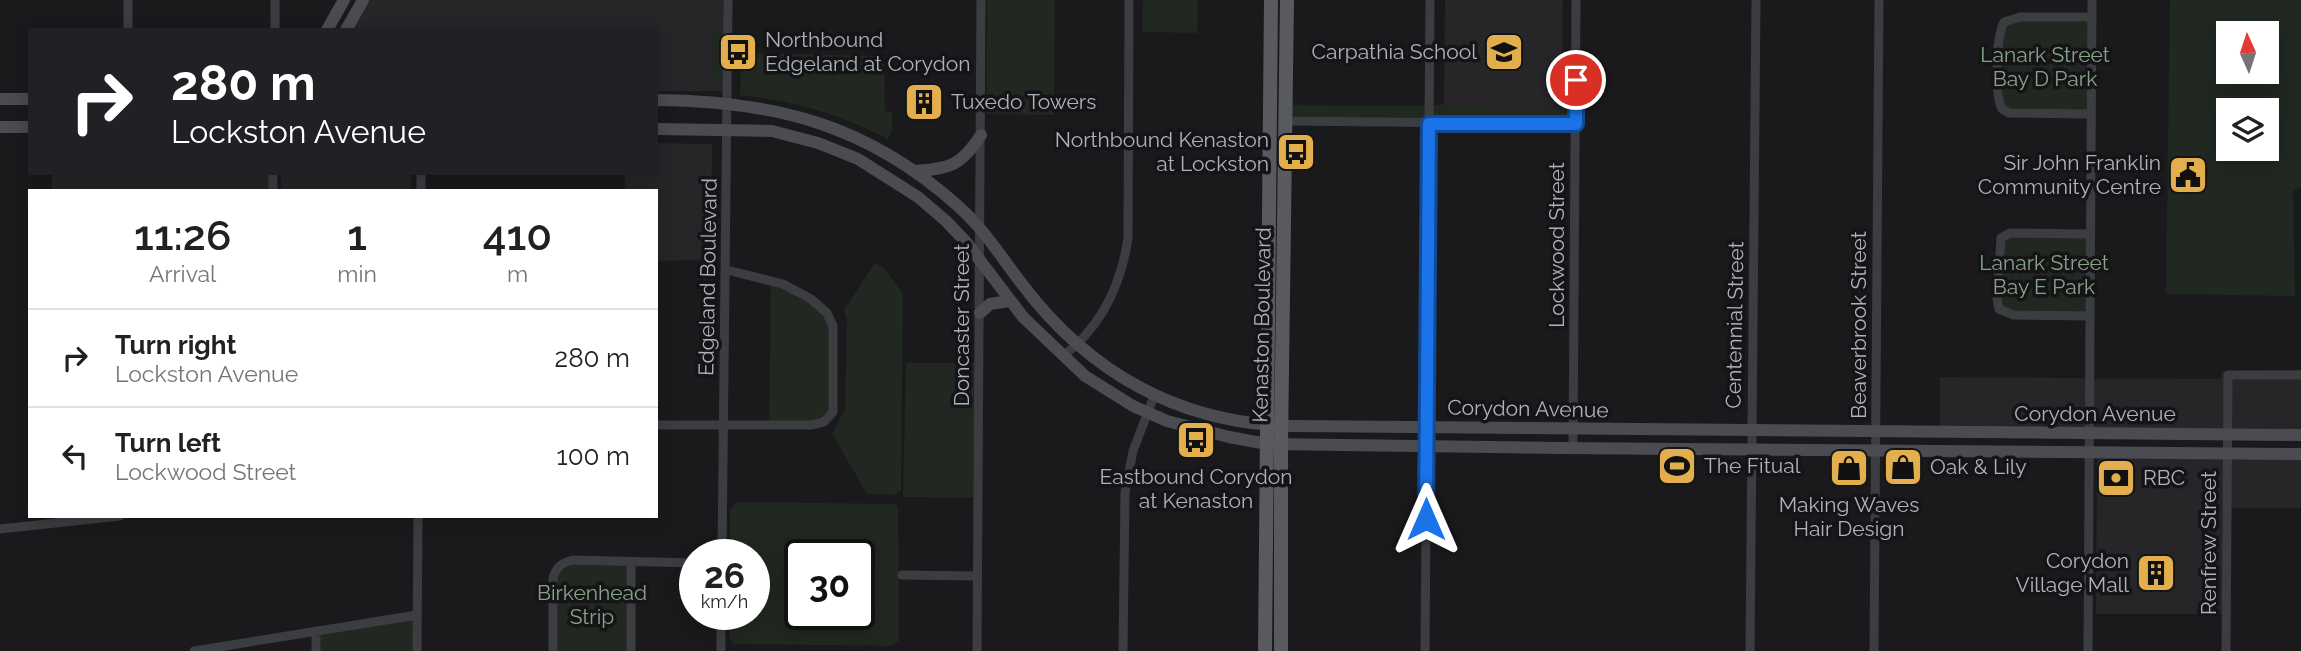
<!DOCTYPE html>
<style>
:root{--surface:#fff;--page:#f6f6f6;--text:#202124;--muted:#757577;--line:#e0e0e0}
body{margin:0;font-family:Raleway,sans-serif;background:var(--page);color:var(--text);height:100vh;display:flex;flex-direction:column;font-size:26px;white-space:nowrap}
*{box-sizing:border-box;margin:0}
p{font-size:23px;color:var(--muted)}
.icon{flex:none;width:38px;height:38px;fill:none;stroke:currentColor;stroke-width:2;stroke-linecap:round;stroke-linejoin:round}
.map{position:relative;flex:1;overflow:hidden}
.sheet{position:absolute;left:28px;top:189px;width:630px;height:329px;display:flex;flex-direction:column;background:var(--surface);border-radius:0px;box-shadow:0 4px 18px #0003}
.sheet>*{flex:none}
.top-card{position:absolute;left:28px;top:28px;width:630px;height:147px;border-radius:0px;box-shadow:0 4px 18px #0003;background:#202124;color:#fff;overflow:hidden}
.needle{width:46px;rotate:357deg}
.fabs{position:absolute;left:2216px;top:21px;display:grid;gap:14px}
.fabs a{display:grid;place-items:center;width:63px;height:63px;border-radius:0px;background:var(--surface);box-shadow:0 4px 18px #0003;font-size:35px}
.speed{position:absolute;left:679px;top:539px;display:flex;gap:14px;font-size:35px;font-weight:700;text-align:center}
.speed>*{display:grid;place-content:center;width:91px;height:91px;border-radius:50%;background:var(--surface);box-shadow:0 4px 18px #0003;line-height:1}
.speed small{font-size:18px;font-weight:400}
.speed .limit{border:4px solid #111;border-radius:10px;background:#fff;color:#111}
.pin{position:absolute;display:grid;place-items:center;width:60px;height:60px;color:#fff;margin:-30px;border:4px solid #fff;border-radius:50%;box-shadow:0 2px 7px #0007}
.me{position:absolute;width:77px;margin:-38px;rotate:0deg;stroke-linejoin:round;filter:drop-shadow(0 0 5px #0008)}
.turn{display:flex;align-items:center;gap:24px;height:147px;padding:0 28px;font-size:32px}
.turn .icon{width:91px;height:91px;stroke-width:2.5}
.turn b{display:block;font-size:49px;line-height:60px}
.eta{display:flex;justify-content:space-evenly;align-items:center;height:119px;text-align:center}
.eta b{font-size:42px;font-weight:600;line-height:49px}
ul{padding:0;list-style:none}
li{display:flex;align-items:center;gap:21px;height:98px;padding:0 28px;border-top:2px solid var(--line)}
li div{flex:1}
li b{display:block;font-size:26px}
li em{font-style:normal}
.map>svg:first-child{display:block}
.built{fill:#262629}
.green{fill:#212721;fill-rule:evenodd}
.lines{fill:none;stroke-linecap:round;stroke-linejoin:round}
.street{stroke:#3c3d41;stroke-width:9}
.secondary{stroke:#4a4c51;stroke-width:12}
.primary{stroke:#585a60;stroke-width:14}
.route-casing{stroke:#114b97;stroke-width:18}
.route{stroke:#1a73e8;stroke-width:12}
.labels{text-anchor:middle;stroke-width:7;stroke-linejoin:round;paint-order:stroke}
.poi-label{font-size:21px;fill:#aeb2bb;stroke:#151517;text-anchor:start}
.park-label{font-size:21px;fill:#87a489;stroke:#151517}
.street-label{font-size:21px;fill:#aeb2bb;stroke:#151517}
</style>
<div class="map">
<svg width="2301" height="651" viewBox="0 0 2301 651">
<rect width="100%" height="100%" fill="#1a1a1c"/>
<!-- built -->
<path class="built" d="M 363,0 L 723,0 L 723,91 L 656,91 L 656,30 L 346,30 Z
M 1445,0 L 1563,0 L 1562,105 L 1575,107 L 1575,124 L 1429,106 L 1444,104 Z
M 656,143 L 712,144 L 711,260 L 656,261 L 656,191 L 625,191 L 625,173 L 656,173 Z
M 52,173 L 273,173 L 273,191 L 52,191 Z
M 281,173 L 411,173 L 411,191 L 281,191 Z
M 2301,370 L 2301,429 L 1940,427 L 1940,377 L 2221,379 L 2222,371 Z
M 2097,458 L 2301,460 L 2301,508 L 2222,508 L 2223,614 L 2096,614 Z"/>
<!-- green -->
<path class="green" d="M 987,0 L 1055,0 L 1054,115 L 986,114 Z
M 1143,0 L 1198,0 L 1197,33 L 1142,32 Z
M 2170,0 L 2301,0 L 2301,188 L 2293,190 L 2295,296 L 2166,294 ZM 2228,33 L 2266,33 L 2266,72 L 2228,72 ZM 2228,110 L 2266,110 L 2266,149 L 2228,149 Z
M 2092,17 L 2091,114 L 2009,113 L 1997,95 L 2004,22 Z
M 713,23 L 719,28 L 721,34 L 723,84 L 713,86 Z
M 741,53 L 884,56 L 885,111 L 892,112 L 892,132 L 888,139 C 841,114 793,101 740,95 Z
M 1286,105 L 1575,107 L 1575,124 L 1286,121 Z
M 2090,234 L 2089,316 L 2004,313 L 1997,299 L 2001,238 Z
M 875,263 L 886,270 L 903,294 L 901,490 L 896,495 L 867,494 L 832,434 L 845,409 L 847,320 L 844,310 Z
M 771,281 L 811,299 L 833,326 L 833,412 L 824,422 L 769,425 Z
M 906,363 L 979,363 L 978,498 L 903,497 Z
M 737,502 L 896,504 L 898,510 L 899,641 L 891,646 L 734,644 L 729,638 L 730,614 L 754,614 L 754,555 L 730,555 L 730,510 ZM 800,555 L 859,555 L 859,614 L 800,614 Z
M 562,562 L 631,563 L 631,651 L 553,651 L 553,578 Z
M 417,615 L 417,651 L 316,651 L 316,631 Z"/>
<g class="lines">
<!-- street -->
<path class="street" d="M 128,30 L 128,0
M 275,30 L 275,0
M 2091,114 L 2009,113 L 2002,109 C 1994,94 1996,37 2004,22 L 2020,17 L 2092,17
M 1286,121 L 1575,124
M 273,191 L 273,173
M 421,191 L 421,173
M 2089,316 L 2013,315 L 1999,309 L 1997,299 L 2001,238 L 2010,233 L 2090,234
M 1063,356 C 1102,326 1121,286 1128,238 L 1129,0
M 656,425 L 811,425 L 824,422 L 833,412 L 833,326 L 827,313 L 811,299 L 783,284 L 727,270
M 1573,449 L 1576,0
M 0,529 L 120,516
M 722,555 L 728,0
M 902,575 L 977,576
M 194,651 L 417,615
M 316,651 L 316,631
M 417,651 L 418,516
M 553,651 L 553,578 C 557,566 561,563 573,560 L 695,563
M 631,651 L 631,563
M 721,651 L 721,614
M 977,651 L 981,0
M 1123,651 L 1125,492 L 1133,451 L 1154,396
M 1425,651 L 1430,0
M 1750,651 L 1756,0
M 1874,651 L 1879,0
M 2088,651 L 2092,0
M 2226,651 L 2228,375 L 2301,375"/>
<!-- secondary -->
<path class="secondary" d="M 327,30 L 344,0
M 346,30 L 363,0
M 0,99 L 30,99
M 656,100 C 776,101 868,125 958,206 C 984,229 1001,257 1022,284 C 1089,373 1180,424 1293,426 L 2301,435
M 0,127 L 30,127
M 656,129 L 772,131 L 818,143 L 858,159 L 918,197 L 946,221 L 966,242 L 1023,317 L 1085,376 L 1133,406 L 1167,421 L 1229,437 L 1267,444 L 1561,448 L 2301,454
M 914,171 C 949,169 961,166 981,135
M 980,313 L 990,304 L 1009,301"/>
<!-- primary -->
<path class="primary" d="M 1265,651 L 1271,0
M 1281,651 L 1281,444 L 1287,0"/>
</g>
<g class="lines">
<!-- route casing -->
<g class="route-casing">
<path id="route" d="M 1426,519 L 1429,124 L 1576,124 L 1576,80"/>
</g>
<!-- route -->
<use href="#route" class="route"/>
</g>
<!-- icons -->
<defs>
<g id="bus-square" transform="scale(2.0125)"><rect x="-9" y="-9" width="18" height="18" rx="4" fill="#e3af4c" stroke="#151517"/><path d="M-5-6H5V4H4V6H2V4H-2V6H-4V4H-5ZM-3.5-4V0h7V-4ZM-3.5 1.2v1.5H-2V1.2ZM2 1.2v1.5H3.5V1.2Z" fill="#111"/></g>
<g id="school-square" transform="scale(2.0125)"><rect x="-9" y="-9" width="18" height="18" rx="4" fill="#e3af4c" stroke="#151517"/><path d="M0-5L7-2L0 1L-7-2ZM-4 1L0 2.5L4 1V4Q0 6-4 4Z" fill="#111"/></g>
<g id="building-square" transform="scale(2.0125)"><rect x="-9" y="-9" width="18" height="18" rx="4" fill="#e3af4c" stroke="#151517"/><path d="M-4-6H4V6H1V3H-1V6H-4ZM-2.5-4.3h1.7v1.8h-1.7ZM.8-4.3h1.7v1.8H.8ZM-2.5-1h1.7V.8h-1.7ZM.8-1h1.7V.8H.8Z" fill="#111"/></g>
<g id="civic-square" transform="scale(2.0125)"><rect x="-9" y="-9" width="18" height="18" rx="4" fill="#e3af4c" stroke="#151517"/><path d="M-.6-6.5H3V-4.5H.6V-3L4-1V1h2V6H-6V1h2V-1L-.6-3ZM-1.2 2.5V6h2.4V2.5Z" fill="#111"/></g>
<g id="stadium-square" transform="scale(2.0125)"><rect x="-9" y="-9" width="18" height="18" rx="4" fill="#e3af4c" stroke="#151517"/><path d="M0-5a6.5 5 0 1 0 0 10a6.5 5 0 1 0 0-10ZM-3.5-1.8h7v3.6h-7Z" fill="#111"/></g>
<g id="shop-square" transform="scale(2.0125)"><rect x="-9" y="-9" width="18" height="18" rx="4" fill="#e3af4c" stroke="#151517"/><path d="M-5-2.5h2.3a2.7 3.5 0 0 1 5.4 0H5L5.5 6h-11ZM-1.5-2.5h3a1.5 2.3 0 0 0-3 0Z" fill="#111"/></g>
<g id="bank-square" transform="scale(2.0125)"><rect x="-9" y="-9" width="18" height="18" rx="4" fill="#e3af4c" stroke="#151517"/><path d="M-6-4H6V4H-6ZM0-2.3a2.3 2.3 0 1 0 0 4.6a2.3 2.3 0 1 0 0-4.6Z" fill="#111"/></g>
</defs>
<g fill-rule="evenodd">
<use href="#bus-square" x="738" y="52"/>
<use href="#school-square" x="1504" y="52"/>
<use href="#building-square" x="924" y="102"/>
<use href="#bus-square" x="1296" y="152"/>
<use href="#civic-square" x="2188" y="175"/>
<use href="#bus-square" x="1196" y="440"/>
<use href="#stadium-square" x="1677" y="466"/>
<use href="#shop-square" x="1903" y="467"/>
<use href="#shop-square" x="1849" y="468"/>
<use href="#bank-square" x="2116" y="478"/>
<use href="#building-square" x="2156" y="573"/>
</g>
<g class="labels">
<!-- poi labels -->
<g class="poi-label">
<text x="765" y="47">Northbound<tspan x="765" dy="24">Edgeland at Corydon</tspan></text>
<text x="1477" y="59" text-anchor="end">Carpathia School</text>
<text x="951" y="109">Tuxedo Towers</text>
<text x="1269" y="147" text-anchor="end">Northbound Kenaston<tspan x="1269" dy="24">at Lockston</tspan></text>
<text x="2161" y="170" text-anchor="end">Sir John Franklin<tspan x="2161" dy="24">Community Centre</tspan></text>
<text x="1704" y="473">The Fitual</text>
<text x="1930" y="474">Oak &amp; Lily</text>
<text x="1196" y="484" text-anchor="middle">Eastbound Corydon<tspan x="1196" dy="24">at Kenaston</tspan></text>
<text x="2143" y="485">RBC</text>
<text x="1849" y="512" text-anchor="middle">Making Waves<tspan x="1849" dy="24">Hair Design</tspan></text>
<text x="2129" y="568" text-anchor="end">Corydon<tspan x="2129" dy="24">Village Mall</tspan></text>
</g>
<!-- park labels -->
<g class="park-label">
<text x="2045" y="62">Lanark Street<tspan x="2045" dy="24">Bay D Park</tspan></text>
<text x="2044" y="270">Lanark Street<tspan x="2044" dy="24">Bay E Park</tspan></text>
<text x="592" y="600">Birkenhead<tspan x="592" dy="24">Strip</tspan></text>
</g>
<!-- street labels -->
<g class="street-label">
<text transform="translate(1557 245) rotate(-90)" y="7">Lockwood Street</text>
<text transform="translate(708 277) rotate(-89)" y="7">Edgeland Boulevard</text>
<text transform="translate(962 325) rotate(-90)" y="7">Doncaster Street</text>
<text transform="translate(1262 325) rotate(-89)" y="7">Kenaston Boulevard</text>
<text transform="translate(1735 325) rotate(-89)" y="7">Centennial Street</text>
<text transform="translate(1859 325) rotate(-90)" y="7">Beaverbrook Street</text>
<text transform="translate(1528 409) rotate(1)" y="7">Corydon Avenue</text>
<text x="2095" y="421">Corydon Avenue</text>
<text transform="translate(2209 543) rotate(-90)" y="7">Renfrew Street</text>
</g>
</g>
</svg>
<div class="fabs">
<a><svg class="needle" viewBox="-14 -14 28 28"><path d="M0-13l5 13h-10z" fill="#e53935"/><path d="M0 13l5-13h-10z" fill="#757577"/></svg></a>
<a><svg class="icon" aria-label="layers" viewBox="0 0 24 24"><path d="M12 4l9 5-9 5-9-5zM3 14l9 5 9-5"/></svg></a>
</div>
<div class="speed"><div>26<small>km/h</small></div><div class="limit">30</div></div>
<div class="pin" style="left:1576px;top:80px;background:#d93025"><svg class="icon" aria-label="arrive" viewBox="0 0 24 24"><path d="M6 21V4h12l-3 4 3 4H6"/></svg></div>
<svg class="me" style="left:1426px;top:519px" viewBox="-20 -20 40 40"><path d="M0-17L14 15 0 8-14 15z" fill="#1a73e8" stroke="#fff" stroke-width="4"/></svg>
<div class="top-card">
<div class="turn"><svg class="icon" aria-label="right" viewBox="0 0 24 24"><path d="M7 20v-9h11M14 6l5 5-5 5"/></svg><div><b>280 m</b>Lockston Avenue</div></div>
</div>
<section class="sheet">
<div class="eta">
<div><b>11:26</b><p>Arrival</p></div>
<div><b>1</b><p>min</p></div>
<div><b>410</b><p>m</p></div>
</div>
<ul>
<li><svg class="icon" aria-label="right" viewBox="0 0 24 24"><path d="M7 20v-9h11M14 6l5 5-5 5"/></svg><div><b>Turn right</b><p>Lockston Avenue</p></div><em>280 m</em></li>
<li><svg class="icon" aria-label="left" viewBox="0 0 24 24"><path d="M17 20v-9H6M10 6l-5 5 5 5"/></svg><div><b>Turn left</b><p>Lockwood Street</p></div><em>100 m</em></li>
</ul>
</section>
</div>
